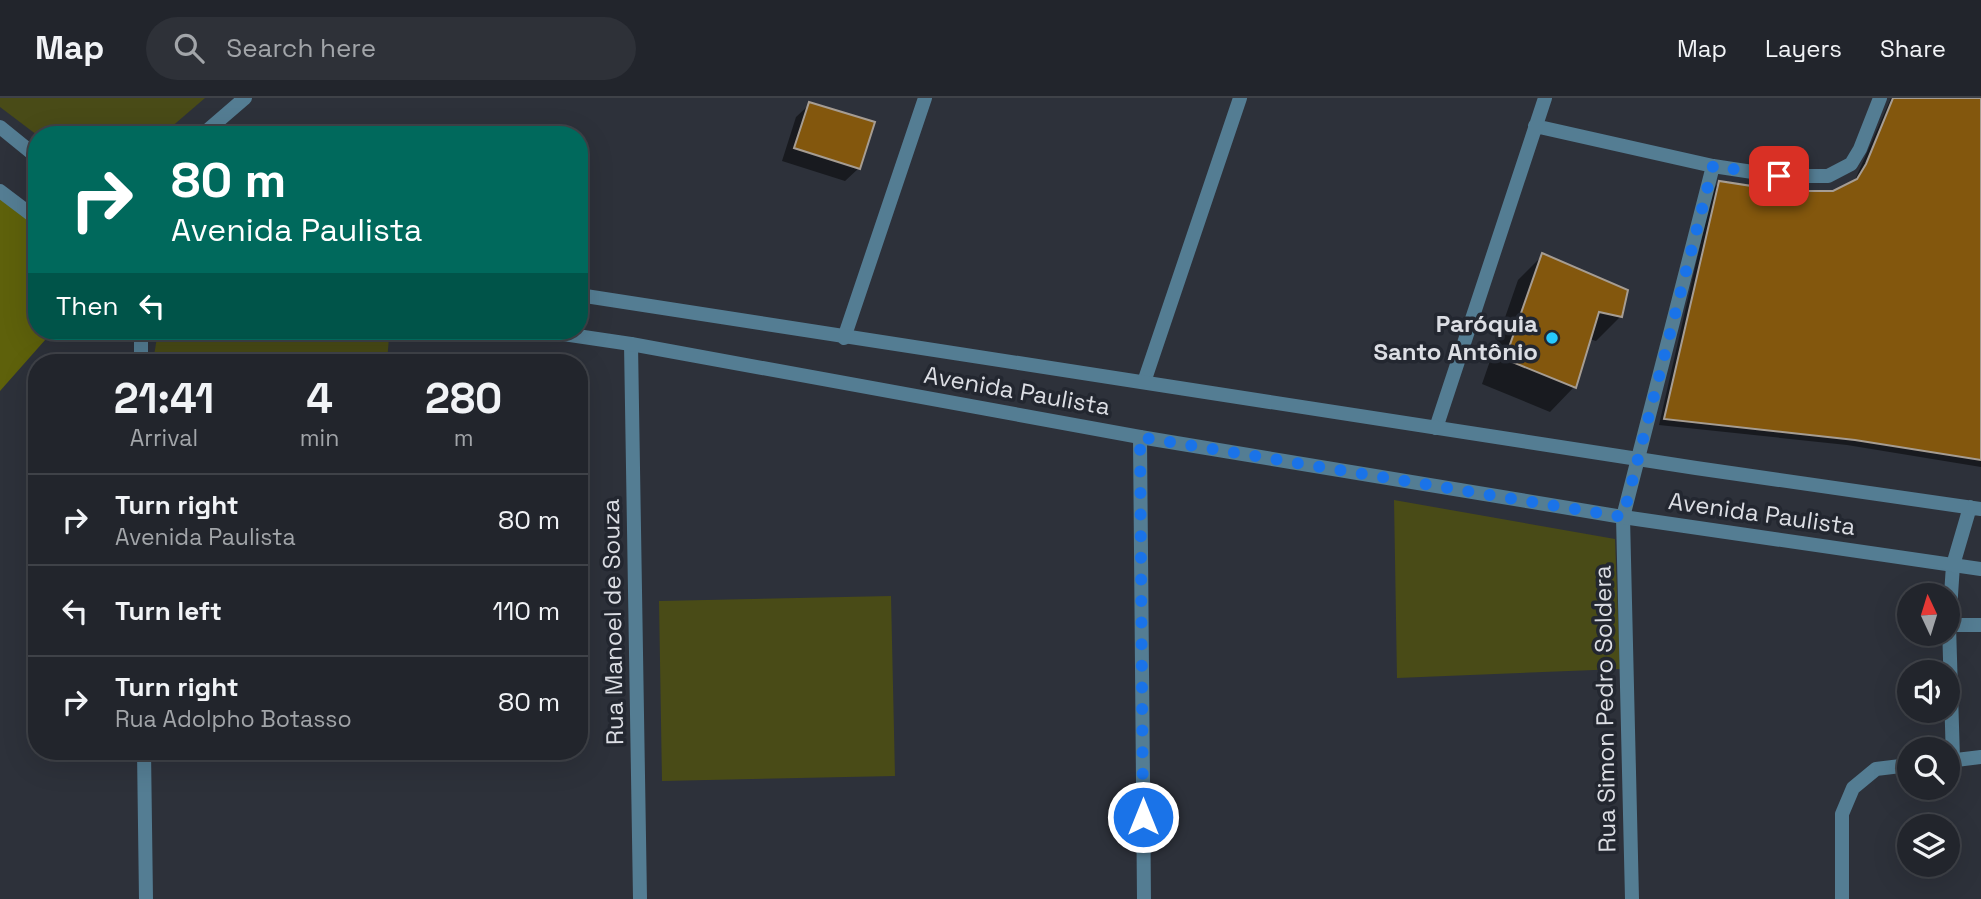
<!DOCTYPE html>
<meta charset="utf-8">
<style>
:root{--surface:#22252c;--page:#2e3138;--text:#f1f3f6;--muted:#a2a5a9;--line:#3f4248}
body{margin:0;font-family:"Space Grotesk",sans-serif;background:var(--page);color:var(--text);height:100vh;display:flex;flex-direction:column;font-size:26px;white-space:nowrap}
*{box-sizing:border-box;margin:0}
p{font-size:23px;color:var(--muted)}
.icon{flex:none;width:38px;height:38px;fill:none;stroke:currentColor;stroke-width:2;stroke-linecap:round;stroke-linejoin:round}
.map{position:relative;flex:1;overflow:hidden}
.side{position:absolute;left:28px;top:256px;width:560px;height:406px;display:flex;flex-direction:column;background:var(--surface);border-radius:28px;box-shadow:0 7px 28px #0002,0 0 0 2px var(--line)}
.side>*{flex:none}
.guide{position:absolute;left:28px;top:28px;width:560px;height:214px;border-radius:28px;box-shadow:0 7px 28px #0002,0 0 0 2px var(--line);background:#00695c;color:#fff;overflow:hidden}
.needle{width:46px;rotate:356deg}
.buttons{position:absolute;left:1897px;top:485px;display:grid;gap:14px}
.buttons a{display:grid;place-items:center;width:63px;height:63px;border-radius:50%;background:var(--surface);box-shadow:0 7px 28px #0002,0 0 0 2px var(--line);font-size:35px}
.pin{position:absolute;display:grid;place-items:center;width:60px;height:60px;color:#fff;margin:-30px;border-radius:14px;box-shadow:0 4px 10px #0006}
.me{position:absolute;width:77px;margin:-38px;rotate:0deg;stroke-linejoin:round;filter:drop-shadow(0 0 5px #0008)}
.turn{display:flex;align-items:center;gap:24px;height:147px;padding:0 28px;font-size:32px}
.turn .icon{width:91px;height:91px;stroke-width:2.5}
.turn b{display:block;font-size:49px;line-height:60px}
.then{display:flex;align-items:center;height:66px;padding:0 28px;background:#0003;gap:14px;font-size:26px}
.eta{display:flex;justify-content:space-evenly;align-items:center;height:119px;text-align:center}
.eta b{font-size:42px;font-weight:800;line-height:49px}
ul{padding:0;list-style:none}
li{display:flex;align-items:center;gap:21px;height:91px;padding:0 28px;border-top:2px solid var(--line)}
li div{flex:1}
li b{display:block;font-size:26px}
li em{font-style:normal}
header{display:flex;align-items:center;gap:42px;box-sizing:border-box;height:98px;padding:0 35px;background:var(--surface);border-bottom:2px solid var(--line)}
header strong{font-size:33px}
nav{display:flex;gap:38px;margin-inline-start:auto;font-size:24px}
.search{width:490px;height:63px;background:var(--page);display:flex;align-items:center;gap:18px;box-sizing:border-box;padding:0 24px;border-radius:38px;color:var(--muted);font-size:26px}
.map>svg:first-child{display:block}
.green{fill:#494b17}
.forest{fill:#5e610b}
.shadow{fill:#0007}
.building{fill:#83570d;stroke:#a69d93;stroke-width:2}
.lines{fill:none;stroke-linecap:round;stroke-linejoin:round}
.minor{stroke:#547d93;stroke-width:14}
.tertiary{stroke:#547d93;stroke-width:14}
.route{stroke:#1a73e8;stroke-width:12;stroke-dasharray:0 21.6}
.poi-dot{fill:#26c9fe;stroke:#232730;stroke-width:2.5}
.labels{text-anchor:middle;stroke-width:7;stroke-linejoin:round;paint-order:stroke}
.poi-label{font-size:24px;font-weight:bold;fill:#dcdee4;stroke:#232730;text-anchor:end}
.street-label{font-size:24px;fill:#dcdee4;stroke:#232730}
</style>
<header>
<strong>Map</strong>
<div class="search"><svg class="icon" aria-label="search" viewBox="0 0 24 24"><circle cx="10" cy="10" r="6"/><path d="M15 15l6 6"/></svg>Search here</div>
<nav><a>Map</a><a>Layers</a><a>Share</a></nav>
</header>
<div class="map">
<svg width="1981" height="801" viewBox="0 0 1981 801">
<rect width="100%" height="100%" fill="#2d313a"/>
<!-- green -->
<path class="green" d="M 0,0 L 205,0 L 162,37 L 37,37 L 0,9 Z
M 158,233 L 348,233 L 389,239 L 387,264 L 153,264 Z
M 1394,402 L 1615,441 L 1620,571 L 1397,580 Z
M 891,498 L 895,678 L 662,683 L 659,503 Z"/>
<!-- forest -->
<path class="forest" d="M 0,93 L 37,121 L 37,233 L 53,233 L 0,293 Z"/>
<!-- shadow -->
<path class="shadow" d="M 1891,0 L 1981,0 L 1981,369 L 1847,347 L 1659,327 L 1713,91 L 1719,85 L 1784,94 L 1834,94 L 1854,84 Z
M 810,6 L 859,70 L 845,83 L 782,63 L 796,19 Z
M 1543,157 L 1621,218 L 1596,243 L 1589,241 L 1574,289 L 1550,314 L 1482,286 L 1518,182 Z"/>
<!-- building -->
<path class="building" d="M 1893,0 L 1981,0 L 1981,362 L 1855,342 L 1664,321 L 1719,83 L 1784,93 L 1833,93 L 1857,81 L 1866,66 Z
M 809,4 L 875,24 L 860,71 L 794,50 Z
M 1542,155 L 1628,192 L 1622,219 L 1599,214 L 1576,290 L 1505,261 Z"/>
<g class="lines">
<!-- minor -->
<path class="minor" d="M 1535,28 L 1713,68 L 1779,78 L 1828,78 L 1851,66 L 1860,51 L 1880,0
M 202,37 L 245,0
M 141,233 L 141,264
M 844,240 L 925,0
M 631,246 L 640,801
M 1144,284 L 1240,0
M 1436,330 L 1545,0
M 1140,339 L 1144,801
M 1949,527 L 1981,527
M 144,653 L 146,801
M 1953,662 L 1949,527 L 1953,467
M 1948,663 L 1981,659
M 1632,801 L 1623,419 L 1713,68
M 1842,801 L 1842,716 L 1853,690 L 1876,671 L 1909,667"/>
<!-- tertiary -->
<path class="tertiary" d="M 0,29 L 37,59
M 0,93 L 37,121
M 579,197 L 1696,370 L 1981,411
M 543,233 L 631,246 L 1140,339 L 1623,419 L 1981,471
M 1953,467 L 1970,409"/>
</g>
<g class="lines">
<!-- route -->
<path class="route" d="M 1143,719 L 1140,339 L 1623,419 L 1713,68 L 1779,78"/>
</g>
<!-- markers -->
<circle class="poi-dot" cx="1552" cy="240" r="7"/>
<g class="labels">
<!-- poi labels -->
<g class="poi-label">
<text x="1538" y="234">Paróquia<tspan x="1538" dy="28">Santo Antônio</tspan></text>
</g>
<!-- street labels -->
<g class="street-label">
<text transform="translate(1017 293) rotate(10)" y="8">Avenida Paulista</text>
<text transform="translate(1762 416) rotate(8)" y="8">Avenida Paulista</text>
<text transform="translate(613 524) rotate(-91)" y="8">Rua Manoel de Souza</text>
<text transform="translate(1605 611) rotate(-91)" y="8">Rua Simon Pedro Soldera</text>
</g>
</g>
</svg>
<div class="buttons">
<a><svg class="needle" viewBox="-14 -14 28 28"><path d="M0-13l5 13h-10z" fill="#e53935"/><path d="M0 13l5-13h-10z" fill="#a2a5a9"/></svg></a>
<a><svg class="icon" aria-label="sound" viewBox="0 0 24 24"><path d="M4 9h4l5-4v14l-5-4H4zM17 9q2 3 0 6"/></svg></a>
<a><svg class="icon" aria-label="search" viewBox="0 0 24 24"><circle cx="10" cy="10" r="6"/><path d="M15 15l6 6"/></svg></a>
<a><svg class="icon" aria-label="layers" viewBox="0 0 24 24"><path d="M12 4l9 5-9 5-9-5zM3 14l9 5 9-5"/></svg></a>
</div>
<div class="pin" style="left:1779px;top:78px;background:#d93025"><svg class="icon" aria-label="arrive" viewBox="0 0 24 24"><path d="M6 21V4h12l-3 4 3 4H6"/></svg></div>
<svg class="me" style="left:1143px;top:719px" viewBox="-20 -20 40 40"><circle r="17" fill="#1a73e8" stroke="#fff" stroke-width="3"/><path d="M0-11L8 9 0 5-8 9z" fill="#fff"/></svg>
<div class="guide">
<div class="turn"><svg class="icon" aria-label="right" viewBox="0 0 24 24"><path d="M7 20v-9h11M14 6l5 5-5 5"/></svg><div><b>80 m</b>Avenida Paulista</div></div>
<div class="then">Then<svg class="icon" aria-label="left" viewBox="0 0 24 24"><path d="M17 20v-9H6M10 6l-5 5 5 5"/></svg></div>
</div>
<section class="side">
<div class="eta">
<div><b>21:41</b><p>Arrival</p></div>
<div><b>4</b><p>min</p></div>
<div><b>280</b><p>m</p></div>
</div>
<ul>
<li><svg class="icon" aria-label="right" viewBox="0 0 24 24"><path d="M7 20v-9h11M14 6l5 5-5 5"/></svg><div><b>Turn right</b><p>Avenida Paulista</p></div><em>80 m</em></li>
<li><svg class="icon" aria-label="left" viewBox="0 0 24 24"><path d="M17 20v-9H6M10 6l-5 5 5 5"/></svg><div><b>Turn left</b></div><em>110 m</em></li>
<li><svg class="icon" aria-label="right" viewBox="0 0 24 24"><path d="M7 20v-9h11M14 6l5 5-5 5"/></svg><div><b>Turn right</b><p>Rua Adolpho Botasso</p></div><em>80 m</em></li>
</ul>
</section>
</div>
